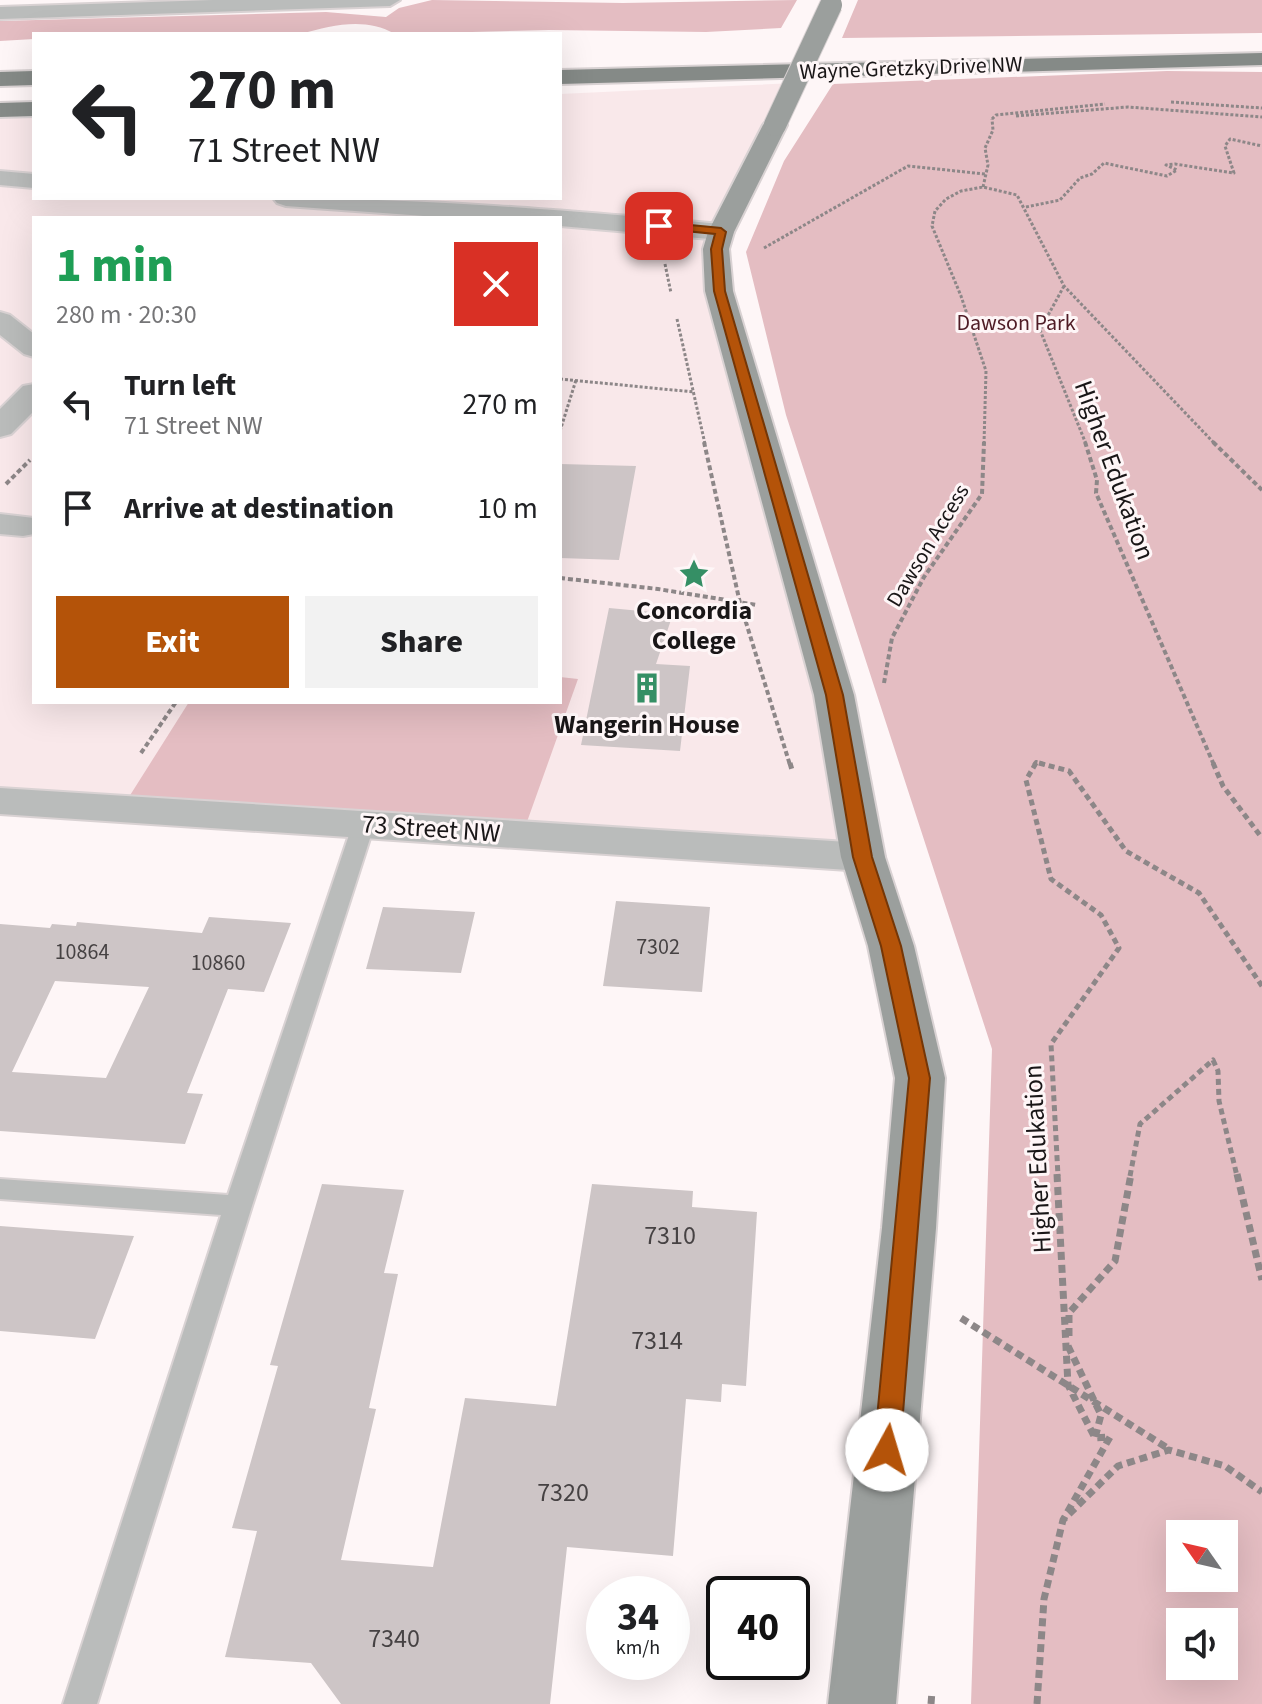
<!DOCTYPE html>
<meta charset="utf-8">
<style>
:root{--surface:#fff;--page:#f2f2f2;--text:#202124;--muted:#757577;--accent:#b45309}
body{margin:0;font-family:"Source Sans 3",sans-serif;background:var(--page);color:var(--text);height:100vh;display:flex;flex-direction:column;font-size:30px;white-space:nowrap}
*{box-sizing:border-box;margin:0}
p{font-size:26px;color:var(--muted)}
.icon{flex:none;width:44px;height:44px;fill:none;stroke:currentColor;stroke-width:2;stroke-linecap:round;stroke-linejoin:round}
.map{position:relative;flex:1;overflow:hidden}
.details{position:absolute;left:32px;top:216px;width:530px;height:488px;display:flex;flex-direction:column;background:var(--surface);border-radius:0px;box-shadow:0 8px 32px #0002}
.details>*{flex:none}
.hud{position:absolute;left:32px;top:32px;width:530px;height:168px;border-radius:0px;box-shadow:0 8px 32px #0002;background:#fff;color:var(--text);overflow:hidden}
.needle{width:52px;rotate:304deg}
.controls{position:absolute;left:1166px;top:1520px;display:grid;gap:16px}
.controls a{display:grid;place-items:center;width:72px;height:72px;border-radius:0px;background:var(--surface);box-shadow:0 8px 32px #0002;font-size:40px}
.speed{position:absolute;left:586px;top:1576px;display:flex;gap:16px;font-size:40px;font-weight:700;text-align:center}
.speed>*{display:grid;place-content:center;width:104px;height:104px;border-radius:50%;background:var(--surface);box-shadow:0 8px 32px #0002;line-height:1}
.speed small{font-size:20px;font-weight:400}
.speed .limit{border:4px solid #111;border-radius:12px;background:#fff;color:#111}
.pin{position:absolute;display:grid;place-items:center;width:68px;height:68px;color:#fff;margin:-34px;border-radius:16px;box-shadow:0 4px 12px #0006}
.me{position:absolute;width:88px;margin:-44px;rotate:6deg;stroke-linejoin:round;filter:drop-shadow(0 0 6px #0008)}
.turn{display:flex;align-items:center;gap:28px;height:168px;padding:0 24px;font-size:36px}
.turn .icon{width:104px;height:104px;stroke-width:2.5}
.turn b{display:block;font-size:56px;line-height:68px}
.round{display:grid;place-items:center;flex:none;width:84px;height:84px;border-radius:0px;background:var(--page)}
.summary{display:flex;align-items:center;justify-content:space-between;height:136px;padding:0 24px}
h1{font-size:48px;font-weight:800;line-height:60px;color:#1e9e55}
.cta{display:flex;gap:16px;margin-top:auto;padding:16px 24px}
.cta a{flex:1;height:92px;border-radius:0px;background:var(--accent);color:#fff;font-size:32px;font-weight:800;line-height:92px;text-align:center}
.cta a+a{background:var(--page);color:var(--text)}
ul{padding:0;list-style:none}
li{display:flex;align-items:center;gap:24px;height:104px;padding:0 24px}
li div{flex:1}
li b{display:block;font-size:30px}
li em{font-style:normal}
.map>svg:first-child{display:block}
.built{fill:#f9e8ea;fill-rule:evenodd}
.green{fill:#e4bdc2;fill-rule:evenodd}
.building{fill:#cdc5c6;fill-rule:evenodd}
.lines{fill:none;stroke-linecap:round;stroke-linejoin:round}
.lane-casing{stroke:#d9d2d3;stroke-width:4}
.street-casing{stroke:#d9d2d3;stroke-width:4}
.secondary-casing{stroke:#d9d2d3;stroke-width:4}
.primary-casing{stroke:#d9d2d3;stroke-width:4}
.path-far3{stroke:#8d8788;stroke-width:3;stroke-dasharray:3 2;stroke-linecap:butt}
.path-far2{stroke:#8d8788;stroke-width:4;stroke-dasharray:5 3;stroke-linecap:butt}
.path-far1{stroke:#8d8788;stroke-width:5;stroke-dasharray:6 4;stroke-linecap:butt}
.path{stroke:#8d8788;stroke-width:7;stroke-dasharray:8 5;stroke-linecap:butt}
.lane{fill:#babcbb;fill-rule:evenodd}
.street{fill:#babcbb;fill-rule:evenodd}
.secondary{fill:#9b9f9d;fill-rule:evenodd}
.primary{fill:#858a87;fill-rule:evenodd}
.secondary-bridge-casing{stroke:#d9d2d3;stroke-width:24;stroke-linecap:butt}
.secondary-bridge{stroke:#9b9f9d;stroke-width:22}
.route{fill:#b45309;stroke:#753606;stroke-width:2}
.labels{text-anchor:middle;stroke-width:6;stroke-linejoin:round;paint-order:stroke}
.far-street-label{font-size:22px;fill:#191617;stroke:#fef6f7}
.far-park-label{font-size:22px;fill:#4f1c26;stroke:#fef6f7}
.number-label{font-size:22px;fill:#464243}
.street-label{font-size:26px;fill:#191617;stroke:#fef6f7}
.poi-label{font-size:26px;font-weight:bold;fill:#191617;stroke:#fef6f7}
.near-number-label{font-size:26px;fill:#464243}
</style>
<div class="map">
<svg width="1262" height="1704" viewBox="0 0 1262 1704">
<rect width="100%" height="100%" fill="#fef6f7"/>
<!-- built -->
<path class="built" d="M 794,83 L 716,249 L 863,857 L 0,801 L 0,119 L 34,117 L 34,198 L 560,198 L 560,94 ZM 34,218 L 560,218 L 560,702 L 34,702 Z"/>
<!-- green -->
<path class="green" d="M 432,0 L 623,3 L 797,0 L 781,28 L 706,32 L 549,30 L 395,34 C 365,17 333,25 301,34 L 34,34 L 34,39 L 0,41 L 0,21 L 326,12 L 386,17 L 399,8 Z
M 858,0 L 1262,0 L 1262,33 L 842,38 Z
M 1167,71 L 1262,72 L 1262,1704 L 971,1704 L 992,1049 L 786,415 L 746,252 L 784,161 L 833,84 ZM 1180,1534 L 1224,1534 L 1224,1578 L 1180,1578 ZM 1180,1622 L 1224,1622 L 1224,1666 L 1180,1666 Z
M 560,677 L 578,679 L 523,833 L 122,808 L 189,702 L 560,702 Z"/>
<!-- building -->
<path class="building" d="M 560,464 L 636,466 L 619,560 L 560,558 Z
M 609,608 L 673,614 L 656,664 L 690,666 L 680,751 L 581,745 Z
M 616,901 L 710,907 L 702,992 L 603,986 Z
M 383,907 L 475,912 L 461,973 L 366,969 Z
M 209,917 L 291,923 L 264,992 L 228,989 L 187,1093 L 203,1094 L 185,1144 L 0,1131 L 0,924 L 50,928 L 52,924 L 76,926 L 77,922 L 202,933 ZM 55,981 L 149,987 L 106,1078 L 12,1072 Z
M 322,1184 L 404,1190 L 384,1273 L 398,1274 L 369,1408 L 376,1409 L 341,1560 L 433,1567 L 465,1398 L 556,1406 L 592,1184 L 693,1191 L 692,1207 L 757,1212 L 746,1386 L 722,1384 L 721,1402 L 686,1399 L 673,1556 L 567,1547 L 550,1704 L 341,1704 L 311,1663 L 225,1657 L 257,1531 L 232,1528 L 278,1366 L 270,1365 Z
M 0,1226 L 134,1236 L 95,1339 L 0,1331 Z"/>
<g class="lines">
<!-- lane casing -->
<g class="lane-casing">
<path id="lane" d="M 364,816 L 375,823 L 252,1206 L 97,1704 L 63,1704 L 221,1215 L 0,1199 L 0,1179 L 228,1195 L 353,823 Z"/>
</g>
<!-- street casing -->
<g class="street-casing">
<path id="street" d="M 212,0 L 400,0 L 390,6 L 0,19 L 0,7 Z
M 0,171 L 34,174 L 34,188 L 0,185 Z
M 273,198 C 423,198 572,211 721,224 L 730,226 L 734,232 L 730,238 L 721,240 L 560,226 L 560,218 L 452,218 L 286,206 L 277,203 Z
M 0,312 L 10,315 L 34,334 L 34,357 L 24,354 L 0,335 Z
M 34,384 L 34,411 L 11,434 L 0,437 L 0,409 L 23,386 Z
M 0,514 L 34,518 L 34,534 L 23,536 L 0,534 Z
M 0,788 L 863,843 L 879,847 L 885,857 L 879,867 L 863,871 L 0,814 Z"/>
</g>
<!-- secondary casing -->
<g class="secondary-casing">
<path id="secondary" d="M 775,118 L 783,120 L 787,125 L 734,232 L 729,249 L 733,291 L 854,695 L 885,857 L 914,946 L 945,1078 L 936,1228 L 896,1704 L 828,1704 L 882,1228 L 895,1078 L 868,946 L 841,857 L 814,695 L 705,291 L 703,249 L 708,232 L 763,125 L 767,120 Z"/>
</g>
<!-- primary casing -->
<g class="primary-casing">
<path id="primary" d="M 1262,53 L 1262,65 L 560,84 L 560,70 Z
M 34,71 L 34,85 L 0,86 L 0,72 Z
M 34,102 L 34,116 L 0,117 L 0,103 Z"/>
</g>
<!-- path-far3 -->
<path class="path-far3" d="M 1171,102 L 1262,108
M 1016,116 L 1128,107 L 1262,117
M 992,119 L 996,115 L 1105,104
M 983,187 L 988,165 L 985,148 L 993,130 L 992,119
M 1026,207 L 1060,200 L 1080,178 L 1092,174 L 1104,163 L 1167,176 L 1177,170 L 1166,165 L 1175,164 L 1234,173 L 1225,146 L 1230,139 L 1262,146
M 764,248 L 908,166 L 985,174
M 665,264 L 671,293
M 1064,286 L 1040,330 L 1086,444
M 677,319 L 705,444
M 560,379 L 694,392
M 560,431 L 576,380
M 984,444 L 986,371 L 961,296 L 932,226 L 935,211 L 946,199 L 961,191 L 983,187 L 1017,195 L 1064,286 L 1215,444"/>
<!-- path-far2 -->
<path class="path-far2" d="M 704,442 L 740,603 L 790,765
M 1085,442 L 1097,480 L 1096,493 L 1214,765
M 1213,442 L 1262,490
M 6,484 L 30,460
M 560,578 L 658,589 L 757,605
M 884,683 L 892,638 L 924,577 L 982,494 L 984,442
M 141,753 L 176,702
M 1034,765 L 1036,762 L 1046,765"/>
<!-- path-far1 -->
<path class="path-far1" d="M 790,763 L 792,770
M 1036,763 L 1026,780 L 1051,879 L 1101,915 L 1119,948 L 1051,1044 L 1058,1176
M 1039,763 L 1069,771 L 1126,851 L 1199,893 L 1262,986
M 1213,763 L 1223,786 L 1262,838
M 1130,1176 L 1140,1124 L 1213,1060 L 1218,1071 L 1219,1101 L 1237,1176"/>
<!-- path -->
<path class="path" d="M 1057,1174 L 1068,1385 L 1095,1438 L 1110,1437 L 1063,1520
M 1237,1174 L 1262,1280
M 961,1318 L 1169,1449
M 1069,1336 L 1069,1313 L 1115,1261 L 1131,1174
M 1068,1346 L 1101,1415 L 1095,1438
M 931,1704 L 932,1691
M 1037,1704 L 1044,1599 L 1063,1520 L 1118,1466 L 1169,1450 L 1225,1466 L 1262,1492"/>
<!-- lane -->
<use href="#lane" class="lane"/>
<!-- street -->
<use href="#street" class="street"/>
<!-- secondary -->
<use href="#secondary" class="secondary"/>
<!-- primary -->
<use href="#primary" class="primary"/>
<!-- secondary-bridge casing -->
<g class="secondary-bridge-casing">
<path id="secondary-bridge" d="M 775,125 L 831,5"/>
</g>
<!-- secondary-bridge -->
<use href="#secondary-bridge" class="secondary-bridge"/>
</g>
<!-- route -->
<path class="route" d="M 659,222 L 721,228 L 726,232 L 722,249 L 725,291 L 843,695 L 872,857 L 901,946 L 930,1078 L 900,1450 L 896,1458 L 887,1461 L 878,1458 L 874,1450 L 909,1078 L 881,946 L 853,857 L 826,695 L 714,291 L 711,249 L 715,234 L 655,228 L 655,223 Z"/>
<!-- icons -->
<defs>
<g id="sight-bare" transform="scale(2.4)"><path d="M0-6L1.8-2.2L6-1.7L2.9 1.2L3.7 5.4L0 3.3L-3.7 5.4L-2.9 1.2L-6-1.7L-1.8-2.2Z" fill="#358f65" stroke="#fef6f7" stroke-width="2.5" paint-order="stroke"/></g>
<g id="building-bare" transform="scale(2.4)"><path d="M-4-6H4V6H1V3H-1V6H-4ZM-2.5-4.3h1.7v1.8h-1.7ZM.8-4.3h1.7v1.8H.8ZM-2.5-1h1.7V.8h-1.7ZM.8-1h1.7V.8H.8Z" fill="#358f65" stroke="#fef6f7" stroke-width="2.5" paint-order="stroke"/></g>
</defs>
<g fill-rule="evenodd">
<use href="#sight-bare" x="694" y="574"/>
<use href="#building-bare" x="647" y="688"/>
</g>
<g class="labels">
<!-- far-street labels -->
<g class="far-street-label">
<text transform="translate(911 67) rotate(-2)" y="8">Wayne Gretzky Drive NW</text>
<text transform="translate(927 545) rotate(-59)" y="8">Dawson Access</text>
</g>
<!-- far-park labels -->
<g class="far-park-label">
<text x="1016" y="330">Dawson Park</text>
</g>
<!-- number labels -->
<g class="number-label">
<text x="658" y="954">7302</text>
<text x="82" y="959">10864</text>
<text x="218" y="970">10860</text>
</g>
<!-- street labels -->
<g class="street-label">
<text transform="translate(1115 470) rotate(70)" y="9">Higher Edukation</text>
<text transform="translate(431 828) rotate(4)" y="9">73 Street NW</text>
<text transform="translate(1037 1159) rotate(-93)" y="9">Higher Edukation</text>
</g>
<!-- poi labels -->
<g class="poi-label">
<text x="694" y="619">Concordia<tspan x="694" dy="30">College</tspan></text>
<text x="647" y="733">Wangerin House</text>
</g>
<!-- near-number labels -->
<g class="near-number-label">
<text x="670" y="1244">7310</text>
<text x="657" y="1349">7314</text>
<text x="563" y="1501">7320</text>
<text x="394" y="1647">7340</text>
</g>
</g>
</svg>
<div class="controls">
<a><svg class="needle" viewBox="-14 -14 28 28"><path d="M0-13l5 13h-10z" fill="#e53935"/><path d="M0 13l5-13h-10z" fill="#757577"/></svg></a>
<a><svg class="icon" aria-label="sound" viewBox="0 0 24 24"><path d="M4 9h4l5-4v14l-5-4H4zM17 9q2 3 0 6"/></svg></a>
</div>
<div class="speed"><div>34<small>km/h</small></div><div class="limit">40</div></div>
<div class="pin" style="left:659px;top:226px;background:#d93025"><svg class="icon" aria-label="arrive" viewBox="0 0 24 24"><path d="M6 21V4h12l-3 4 3 4H6"/></svg></div>
<svg class="me" style="left:887px;top:1450px" viewBox="-20 -20 40 40"><circle r="19" fill="#fff"/><path d="M0-13L10 11 0 6-10 11z" fill="#b45309"/></svg>
<div class="hud">
<div class="turn"><svg class="icon" aria-label="left" viewBox="0 0 24 24"><path d="M17 20v-9H6M10 6l-5 5 5 5"/></svg><div><b>270 m</b>71 Street NW</div></div>
</div>
<section class="details">
<div class="summary"><div><h1>1 min</h1><p>280 m · 20:30</p></div><a class="round" style="background:#d93025;color:#fff"><svg class="icon" aria-label="close" viewBox="0 0 24 24"><path d="M6 6l12 12M18 6L6 18"/></svg></a></div>
<ul>
<li><svg class="icon" aria-label="left" viewBox="0 0 24 24"><path d="M17 20v-9H6M10 6l-5 5 5 5"/></svg><div><b>Turn left</b><p>71 Street NW</p></div><em>270 m</em></li>
<li><svg class="icon" aria-label="arrive" viewBox="0 0 24 24"><path d="M6 21V4h12l-3 4 3 4H6"/></svg><div><b>Arrive at destination</b></div><em>10 m</em></li>
</ul>
<div class="cta"><a>Exit</a><a>Share</a></div>
</section>
</div>
